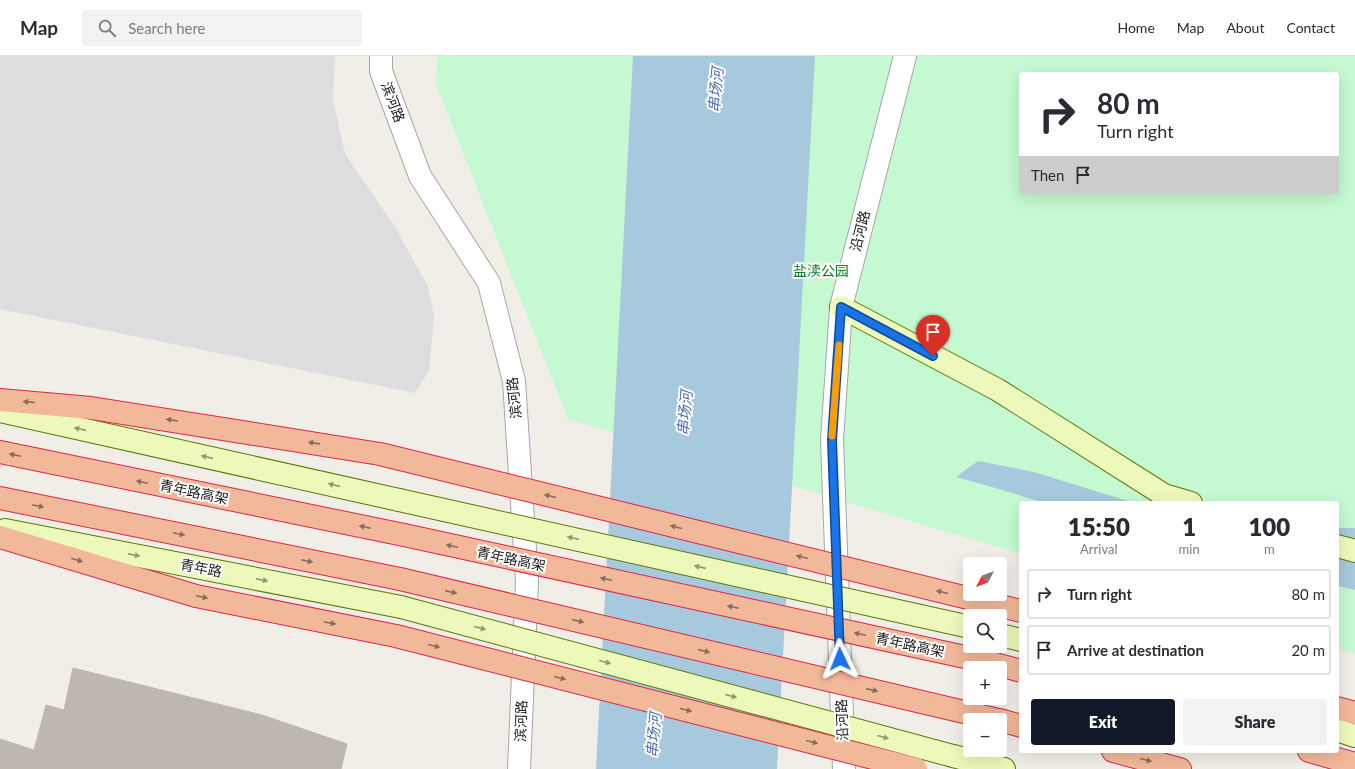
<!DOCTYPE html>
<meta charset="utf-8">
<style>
:root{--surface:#fff;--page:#f2f2f3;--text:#2b2b33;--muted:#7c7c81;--line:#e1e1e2;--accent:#111827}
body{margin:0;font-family:Lato,"Noto Sans SC",sans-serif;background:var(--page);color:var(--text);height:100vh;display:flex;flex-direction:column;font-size:15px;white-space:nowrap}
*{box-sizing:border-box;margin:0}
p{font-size:13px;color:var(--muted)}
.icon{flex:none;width:22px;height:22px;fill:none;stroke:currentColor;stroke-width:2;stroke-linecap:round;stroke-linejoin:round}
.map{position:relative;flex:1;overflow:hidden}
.panel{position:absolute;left:1019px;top:445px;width:320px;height:252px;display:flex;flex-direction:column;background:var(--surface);border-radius:4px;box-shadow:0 4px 16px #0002}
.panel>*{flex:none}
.top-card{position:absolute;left:1019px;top:16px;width:320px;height:122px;border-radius:4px;box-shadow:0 4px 16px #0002;background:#fff;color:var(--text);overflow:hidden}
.needle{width:26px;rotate:229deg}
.buttons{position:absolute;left:963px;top:501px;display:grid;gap:8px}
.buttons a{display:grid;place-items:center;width:44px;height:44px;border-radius:4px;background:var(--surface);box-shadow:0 4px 16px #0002;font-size:20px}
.pin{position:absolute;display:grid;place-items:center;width:34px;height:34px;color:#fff;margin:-41px -17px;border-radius:50% 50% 50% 0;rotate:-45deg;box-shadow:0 0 4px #0007}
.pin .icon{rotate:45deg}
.me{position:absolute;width:44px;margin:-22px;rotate:358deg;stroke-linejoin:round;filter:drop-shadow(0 0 3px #0008)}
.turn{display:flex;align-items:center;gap:14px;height:84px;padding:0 12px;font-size:18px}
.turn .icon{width:52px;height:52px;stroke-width:2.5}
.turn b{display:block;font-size:28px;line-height:34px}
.then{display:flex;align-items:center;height:38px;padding:0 12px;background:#0003;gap:8px;font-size:15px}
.eta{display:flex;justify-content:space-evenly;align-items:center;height:68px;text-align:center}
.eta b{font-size:24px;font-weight:800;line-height:28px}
.button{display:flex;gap:8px;margin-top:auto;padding:8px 12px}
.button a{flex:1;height:46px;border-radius:4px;background:var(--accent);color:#fff;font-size:16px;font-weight:800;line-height:46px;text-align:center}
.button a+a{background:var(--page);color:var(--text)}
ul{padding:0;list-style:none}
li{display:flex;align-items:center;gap:12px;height:50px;margin:0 8px 6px;padding:0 4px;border:2px solid var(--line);border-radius:4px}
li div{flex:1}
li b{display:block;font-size:15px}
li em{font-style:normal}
header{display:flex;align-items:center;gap:24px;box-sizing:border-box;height:56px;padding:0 20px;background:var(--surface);border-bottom:1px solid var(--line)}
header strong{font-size:19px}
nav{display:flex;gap:22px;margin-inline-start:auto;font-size:14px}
.search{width:280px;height:36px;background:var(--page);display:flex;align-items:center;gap:10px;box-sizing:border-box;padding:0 14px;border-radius:4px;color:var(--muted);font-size:15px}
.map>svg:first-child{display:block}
.residential{fill:#dedddd}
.park{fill:#c4f9d1;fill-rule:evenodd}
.water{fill:#a7c9de}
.building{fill:#bdb7af;stroke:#c2b8a9}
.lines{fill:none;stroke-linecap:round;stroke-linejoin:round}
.minor-casing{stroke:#a7a7a7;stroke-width:24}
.tertiary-casing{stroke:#a7a7a7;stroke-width:24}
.secondary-casing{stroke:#5a7805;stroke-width:24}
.trunk-casing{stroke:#db2749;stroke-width:24}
.minor{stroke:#fff;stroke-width:22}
.tertiary{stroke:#fff;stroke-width:22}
.secondary{stroke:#edf9bb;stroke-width:22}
.trunk{stroke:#f1b899;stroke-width:22}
.secondary-bridge-casing{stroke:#5a7805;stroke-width:24;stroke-linecap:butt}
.trunk-bridge-casing{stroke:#db2749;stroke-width:24;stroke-linecap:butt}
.secondary-bridge{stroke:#edf9bb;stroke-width:22}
.trunk-bridge{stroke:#f1b899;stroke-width:22}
.oneway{fill:#886c5c}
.oneway2{fill:#919775}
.route-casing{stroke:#114b97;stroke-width:10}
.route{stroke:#1a73e8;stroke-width:7}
.slow{stroke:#f59e0b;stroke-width:7}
.labels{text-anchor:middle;stroke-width:4;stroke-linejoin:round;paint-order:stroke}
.street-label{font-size:14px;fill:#202020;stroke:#fff}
.park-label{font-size:14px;fill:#0c7f27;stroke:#fff}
.water-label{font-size:15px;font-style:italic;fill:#4c6fb0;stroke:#fff}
</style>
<header>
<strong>Map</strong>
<div class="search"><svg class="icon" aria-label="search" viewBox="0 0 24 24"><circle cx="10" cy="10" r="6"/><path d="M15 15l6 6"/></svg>Search here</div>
<nav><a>Home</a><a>Map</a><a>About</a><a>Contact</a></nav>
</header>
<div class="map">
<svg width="1355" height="713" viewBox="0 0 1355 713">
<rect width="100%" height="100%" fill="#f0eee6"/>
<!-- residential -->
<path class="residential" d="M 0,0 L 335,0 L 333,43 L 345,98 L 395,171 L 428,231 L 434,261 L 429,315 L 415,337 L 0,253 Z"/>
<!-- park -->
<path class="park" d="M 437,0 L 1355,0 L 1355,598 L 1337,592 L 1337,447 L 1021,447 L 1021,498 L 568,363 L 436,28 ZM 1021,18 L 1337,18 L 1337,136 L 1021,136 Z"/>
<!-- water -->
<path class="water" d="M 633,0 L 815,0 L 777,713 L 596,713 Z
M 978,405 L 1034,416 L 1134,447 L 1045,447 L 999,433 L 956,421 Z
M 1337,472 L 1355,472 L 1355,534 L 1337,530 Z"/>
<!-- building -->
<path class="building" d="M 73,612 L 262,659 L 347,688 L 341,713 L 0,713 L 0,683 L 34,694 L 46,649 L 64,654 Z"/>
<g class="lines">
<!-- minor casing -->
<g class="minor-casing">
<path id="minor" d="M 841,251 L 905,0"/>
</g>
<!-- tertiary casing -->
<g class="tertiary-casing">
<path id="tertiary" d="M 381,0 L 381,15 L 420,120 L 489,227 L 514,325 L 527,525 L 519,713
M 841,251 L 832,384 L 844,713"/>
</g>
<!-- secondary casing -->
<g class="secondary-casing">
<path id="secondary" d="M 841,251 L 998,334 L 1164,439 L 1191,447
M 0,355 L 399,444
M 5,474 L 401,551
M 1337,490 L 1355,495
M 1000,579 L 1021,584
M 1337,674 L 1355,680
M 953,700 L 1004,713"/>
</g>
<!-- trunk casing -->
<g class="trunk-casing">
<path id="trunk" d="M 0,344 L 91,352 L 380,398
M 0,396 L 404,479
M 0,442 L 400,523
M 0,481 L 196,540 L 396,580
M 1337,652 L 1355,657
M 1000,664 L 1021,670
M 1113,695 L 1180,713
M 1309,695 L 1355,708"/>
</g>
<!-- minor -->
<use href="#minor" class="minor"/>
<!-- tertiary -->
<use href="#tertiary" class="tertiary"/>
<!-- secondary -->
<use href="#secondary" class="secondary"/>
<!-- trunk -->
<use href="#trunk" class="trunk"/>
<!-- secondary-bridge casing -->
<g class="secondary-bridge-casing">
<path id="secondary-bridge" d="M 399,444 L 970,571
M 401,551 L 953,700"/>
</g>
<!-- trunk-bridge casing -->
<g class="trunk-bridge-casing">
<path id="trunk-bridge" d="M 380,398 L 1021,555
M 404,479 L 988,606 L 1021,615
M 400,523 L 998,664
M 396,580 L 916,713"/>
</g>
<!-- secondary-bridge -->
<use href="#secondary-bridge" class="secondary-bridge"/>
<!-- trunk-bridge -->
<use href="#trunk-bridge" class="trunk-bridge"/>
</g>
<!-- one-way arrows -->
<defs><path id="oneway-solid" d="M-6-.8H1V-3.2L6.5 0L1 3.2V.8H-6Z"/></defs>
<g class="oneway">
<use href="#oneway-solid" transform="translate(29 346) rotate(-175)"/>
<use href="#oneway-solid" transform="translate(172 364) rotate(-171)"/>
<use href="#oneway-solid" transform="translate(314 387) rotate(-171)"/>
<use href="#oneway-solid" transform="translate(15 399) rotate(-168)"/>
<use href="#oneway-solid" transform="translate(142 426) rotate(-168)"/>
<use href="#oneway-solid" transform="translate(550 440) rotate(-166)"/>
<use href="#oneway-solid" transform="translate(38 450) rotate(12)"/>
<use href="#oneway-solid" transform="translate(365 471) rotate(-168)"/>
<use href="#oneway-solid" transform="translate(676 471) rotate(-166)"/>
<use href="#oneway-solid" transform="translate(179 478) rotate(12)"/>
<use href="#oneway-solid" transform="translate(452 490) rotate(-168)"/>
<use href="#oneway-solid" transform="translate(802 501) rotate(-166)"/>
<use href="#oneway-solid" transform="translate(77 504) rotate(17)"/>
<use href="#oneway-solid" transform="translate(307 505) rotate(12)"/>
<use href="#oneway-solid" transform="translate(606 523) rotate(-168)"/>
<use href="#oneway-solid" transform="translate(451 536) rotate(13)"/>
<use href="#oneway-solid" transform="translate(942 536) rotate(-166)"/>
<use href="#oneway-solid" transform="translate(202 541) rotate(12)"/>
<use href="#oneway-solid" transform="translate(733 551) rotate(-168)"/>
<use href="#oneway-solid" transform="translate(578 565) rotate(13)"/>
<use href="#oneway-solid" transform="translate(330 567) rotate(11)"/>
<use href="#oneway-solid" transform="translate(860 578) rotate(-168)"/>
<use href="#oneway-solid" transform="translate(434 590) rotate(14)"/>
<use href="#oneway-solid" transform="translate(704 595) rotate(13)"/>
<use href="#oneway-solid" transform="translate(560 622) rotate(14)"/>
<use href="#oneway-solid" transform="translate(872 634) rotate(13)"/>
<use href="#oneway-solid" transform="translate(686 654) rotate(14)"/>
<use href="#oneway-solid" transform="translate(812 686) rotate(14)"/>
<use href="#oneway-solid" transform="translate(1146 704) rotate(15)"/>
</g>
<g class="oneway2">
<use href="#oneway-solid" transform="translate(80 373) rotate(-167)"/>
<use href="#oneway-solid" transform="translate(207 401) rotate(-167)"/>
<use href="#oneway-solid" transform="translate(334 429) rotate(-167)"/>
<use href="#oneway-solid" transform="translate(573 482) rotate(-167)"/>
<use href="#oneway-solid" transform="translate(134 499) rotate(11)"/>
<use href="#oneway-solid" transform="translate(700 511) rotate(-167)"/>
<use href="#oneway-solid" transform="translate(262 524) rotate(11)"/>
<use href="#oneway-solid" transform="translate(480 572) rotate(15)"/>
<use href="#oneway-solid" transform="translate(605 606) rotate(15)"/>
<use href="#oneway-solid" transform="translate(731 640) rotate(15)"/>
<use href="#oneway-solid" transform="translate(883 681) rotate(15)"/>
</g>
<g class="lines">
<!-- route casing -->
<g class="route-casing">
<path id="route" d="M 840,603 L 832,384 L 841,251 L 933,300"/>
</g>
<!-- route -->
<use href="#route" class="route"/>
<!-- slow -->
<path class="slow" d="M 832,380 L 839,289"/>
</g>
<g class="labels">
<!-- street labels -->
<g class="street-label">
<text transform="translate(393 46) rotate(70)" y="5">滨河路</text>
<text transform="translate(860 175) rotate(-76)" y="5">沿河路</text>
<text transform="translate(514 342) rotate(-96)" y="5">滨河路</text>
<text transform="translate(194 436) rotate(12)" y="5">青年路高架</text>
<text transform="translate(511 503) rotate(12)" y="5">青年路高架</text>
<text transform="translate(201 512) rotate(11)" y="5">青年路</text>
<text transform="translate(910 589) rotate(12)" y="5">青年路高架</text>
<text transform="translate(842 664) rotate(-92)" y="5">沿河路</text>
<text transform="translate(521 665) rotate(-88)" y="5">滨河路</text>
</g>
<!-- park labels -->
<g class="park-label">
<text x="821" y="220">盐渎公园</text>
</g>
<!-- water labels -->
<g class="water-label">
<text transform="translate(716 34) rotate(-85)" y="5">串场河</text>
<text transform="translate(685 357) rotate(-85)" y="5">串场河</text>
<text transform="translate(654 679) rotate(-85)" y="5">串场河</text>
</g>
</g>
</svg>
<div class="buttons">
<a><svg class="needle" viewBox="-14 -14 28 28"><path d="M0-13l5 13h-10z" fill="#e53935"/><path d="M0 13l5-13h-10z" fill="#7c7c81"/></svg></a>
<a><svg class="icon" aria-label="search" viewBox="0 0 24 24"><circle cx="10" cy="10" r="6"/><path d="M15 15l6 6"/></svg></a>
<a>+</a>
<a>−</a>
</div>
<div class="pin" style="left:933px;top:300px;background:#d93025"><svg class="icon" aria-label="arrive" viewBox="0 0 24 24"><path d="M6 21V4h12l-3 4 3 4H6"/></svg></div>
<svg class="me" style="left:840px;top:603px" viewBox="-20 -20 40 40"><path d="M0-17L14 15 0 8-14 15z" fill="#1a73e8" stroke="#fff" stroke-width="4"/></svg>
<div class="top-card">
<div class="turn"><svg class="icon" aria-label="right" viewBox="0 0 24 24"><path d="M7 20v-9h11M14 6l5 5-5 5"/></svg><div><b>80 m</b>Turn right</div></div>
<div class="then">Then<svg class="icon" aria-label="arrive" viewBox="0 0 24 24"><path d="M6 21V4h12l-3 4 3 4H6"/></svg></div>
</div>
<section class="panel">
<div class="eta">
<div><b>15:50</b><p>Arrival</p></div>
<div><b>1</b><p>min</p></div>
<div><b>100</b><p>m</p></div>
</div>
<ul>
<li><svg class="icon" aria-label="right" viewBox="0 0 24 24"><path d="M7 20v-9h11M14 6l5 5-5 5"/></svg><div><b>Turn right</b></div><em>80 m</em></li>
<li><svg class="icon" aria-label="arrive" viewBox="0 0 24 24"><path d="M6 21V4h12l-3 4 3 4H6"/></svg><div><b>Arrive at destination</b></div><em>20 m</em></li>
</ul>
<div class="button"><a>Exit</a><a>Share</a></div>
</section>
</div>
